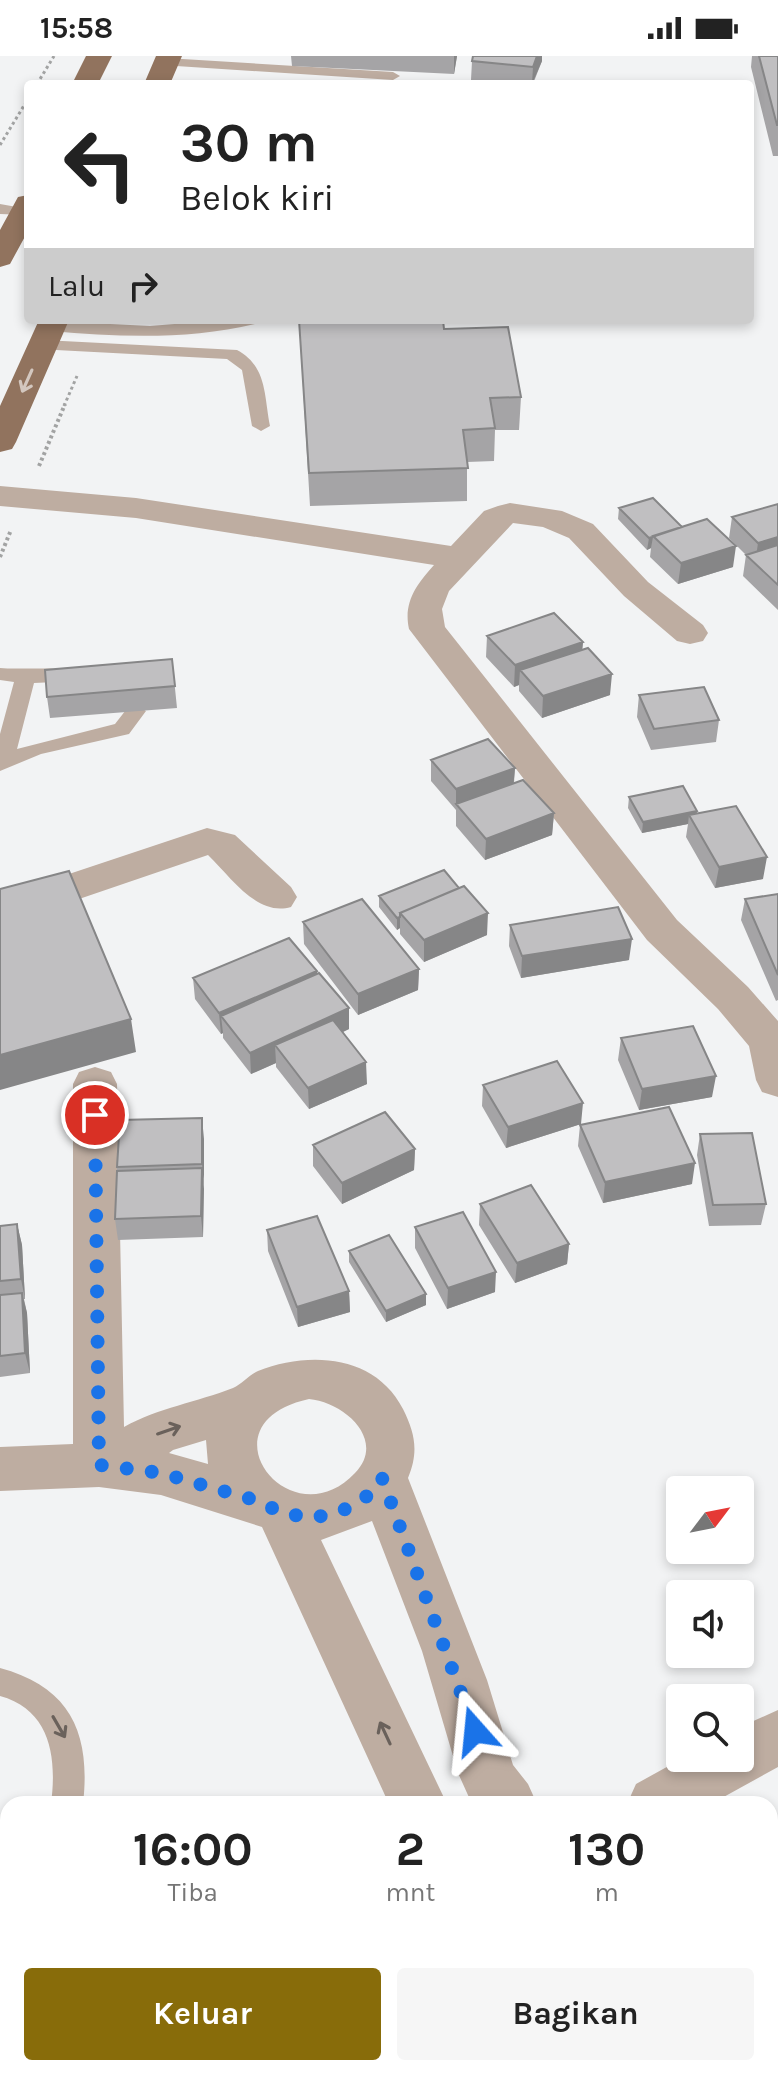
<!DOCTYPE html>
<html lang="id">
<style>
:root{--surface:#fff;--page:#f6f6f6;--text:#222;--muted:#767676;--accent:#886c0a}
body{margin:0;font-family:Karla,sans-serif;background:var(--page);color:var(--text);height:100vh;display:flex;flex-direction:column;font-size:30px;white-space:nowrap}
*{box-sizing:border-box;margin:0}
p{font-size:26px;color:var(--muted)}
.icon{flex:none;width:44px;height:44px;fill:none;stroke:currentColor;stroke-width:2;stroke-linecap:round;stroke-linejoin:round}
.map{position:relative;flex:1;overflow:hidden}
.side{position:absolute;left:0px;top:1740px;width:778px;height:280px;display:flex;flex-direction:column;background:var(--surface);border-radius:24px 24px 0 0;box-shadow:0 4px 12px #0003}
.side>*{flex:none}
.hud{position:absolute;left:24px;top:24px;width:730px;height:244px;border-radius:8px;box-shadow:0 4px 12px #0003;background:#fff;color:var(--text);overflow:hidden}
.needle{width:52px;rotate:58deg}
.buttons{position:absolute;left:666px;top:1420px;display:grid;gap:16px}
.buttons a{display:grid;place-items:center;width:88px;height:88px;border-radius:8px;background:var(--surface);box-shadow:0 4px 12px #0003;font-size:40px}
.pin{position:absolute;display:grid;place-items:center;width:68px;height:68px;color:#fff;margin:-34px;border:4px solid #fff;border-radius:50%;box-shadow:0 2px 8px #0007}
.me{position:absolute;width:88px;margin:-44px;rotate:342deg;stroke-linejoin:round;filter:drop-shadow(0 0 6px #0008)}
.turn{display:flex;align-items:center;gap:28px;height:168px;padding:0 24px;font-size:36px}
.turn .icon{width:104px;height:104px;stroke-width:2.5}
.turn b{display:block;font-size:56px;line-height:68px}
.then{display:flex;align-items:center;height:76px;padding:0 24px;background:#0003;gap:16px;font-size:30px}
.eta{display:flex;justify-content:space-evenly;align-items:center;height:136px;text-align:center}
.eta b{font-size:48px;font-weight:700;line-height:56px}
.button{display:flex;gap:16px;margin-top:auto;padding:16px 24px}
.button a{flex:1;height:92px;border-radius:8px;background:var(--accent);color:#fff;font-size:32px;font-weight:700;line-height:92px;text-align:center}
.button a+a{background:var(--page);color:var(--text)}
.status{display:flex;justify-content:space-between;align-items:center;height:56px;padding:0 40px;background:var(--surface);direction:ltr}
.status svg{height:22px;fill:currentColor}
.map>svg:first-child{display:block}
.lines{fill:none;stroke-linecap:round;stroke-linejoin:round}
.path-far1{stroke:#a2a3a3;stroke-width:3;stroke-dasharray:3 3;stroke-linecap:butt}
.path{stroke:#a2a3a3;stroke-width:4;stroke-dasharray:3 3;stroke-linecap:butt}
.service{fill:#beada1;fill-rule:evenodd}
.minor{fill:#beada1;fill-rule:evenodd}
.primary{fill:#91735e;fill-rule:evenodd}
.wall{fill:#a5a4a6}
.shaded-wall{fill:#868687}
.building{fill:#c0bfc1;stroke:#868687;stroke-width:2}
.oneway{stroke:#d3c7bf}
.oneway2{stroke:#6a615b}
.route{stroke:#1a73e8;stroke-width:14;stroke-dasharray:0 25.2}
</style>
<div class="status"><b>15:58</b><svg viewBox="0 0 49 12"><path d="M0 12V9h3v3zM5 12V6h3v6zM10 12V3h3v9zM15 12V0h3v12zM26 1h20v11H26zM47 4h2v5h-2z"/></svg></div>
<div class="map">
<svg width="778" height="2020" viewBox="0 0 778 2020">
<rect width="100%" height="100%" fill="#f2f3f4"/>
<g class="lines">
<!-- path-far1 -->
<path class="path-far1" d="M 37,28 L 54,0
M 0,89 L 28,43
M 64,350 L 77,320"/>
<!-- path -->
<path class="path" d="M 39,410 L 65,348
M 0,501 L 11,474"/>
<!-- service -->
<path class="service" d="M 166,2 L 393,16 L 400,20 L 393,24 L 161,9 L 159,6 Z
M 0,148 L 28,153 L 28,159 L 0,158 Z
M 223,264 L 257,264 L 255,268 C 188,284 119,281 51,275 L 43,270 L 51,265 L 150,270 Z
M 43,284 L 237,294 C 267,310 264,339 270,370 L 261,375 L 252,370 L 242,314 L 227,303 L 37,293 L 35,289 L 37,285 Z
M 0,612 C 19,614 77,609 87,619 L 77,625 L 34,627 L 17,693 L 115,668 L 129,650 L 136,649 L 146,655 L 129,678 L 41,698 L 0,715 L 0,678 L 14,626 L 0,624 Z
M 0,1612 C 71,1631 91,1678 83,1748 L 51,1748 C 57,1702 51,1654 0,1640 Z
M 8,1817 L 8,1850 L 0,1853 L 0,1820 Z"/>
<!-- minor -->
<path class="minor" d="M 0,430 L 136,442 L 451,490 L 484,455 L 498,450 L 510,447 L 562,455 L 593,468 L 648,526 L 703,569 L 708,577 L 703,585 L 690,588 L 677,585 L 624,540 L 569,482 L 543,471 L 513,467 L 449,535 L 442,553 L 445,571 L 677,864 L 748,931 L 778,965 L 778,1041 L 762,1036 L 756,1024 L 749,990 L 718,953 L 647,884 L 409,573 C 403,546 417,528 434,509 L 136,462 L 0,450 Z
M 207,772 L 235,779 L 291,831 L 297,841 L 291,851 C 257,861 231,821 208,799 L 0,870 L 0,841 Z
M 95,1011 L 111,1016 L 117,1028 L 124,1371 C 158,1352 197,1346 233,1332 C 242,1328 249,1319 258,1315 C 308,1295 375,1298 403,1353 C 415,1377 419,1396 408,1422 L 487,1624 L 513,1709 L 528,1728 L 537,1748 L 472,1748 L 458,1717 L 422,1595 L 372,1465 L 321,1484 L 447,1748 L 389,1748 L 262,1471 L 161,1439 L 99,1431 L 0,1435 L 0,1391 L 73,1388 L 73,1028 L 79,1016 ZM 309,1343 C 344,1346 387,1384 355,1417 C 290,1486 198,1367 309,1343 ZM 206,1384 L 208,1408 L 169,1397 L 173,1394 Z
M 778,1654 L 778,1711 L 711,1748 L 627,1748 L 636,1728 L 683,1702 L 740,1702 L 740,1671 Z"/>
<!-- primary -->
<path class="primary" d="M 86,0 L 112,0 L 98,28 L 72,28 Z
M 156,0 L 182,0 L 170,28 L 144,28 Z
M 28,139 L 28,175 L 10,208 L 0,211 L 0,174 L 18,141 Z
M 39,264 L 69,264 L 16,386 L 12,393 L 0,396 L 0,350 Z"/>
</g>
<!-- wall -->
<path class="wall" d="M 291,0 L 457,0 L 454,18 L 292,10 Z
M 752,0 L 778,0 L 778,100 L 773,100 L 751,11 Z
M 472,5 L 542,5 L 533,28 L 516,28 L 471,24 Z
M 299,264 L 521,341 L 519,374 L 495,374 L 494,405 L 467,406 L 467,445 L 310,450 Z
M 778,448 L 778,554 L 743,520 L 746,499 L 729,482 L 732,461 Z
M 619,452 L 682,471 L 733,511 L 678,528 L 650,501 L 651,492 L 647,494 L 618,463 Z
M 487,580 L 583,586 L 582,594 L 610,639 L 542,662 L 519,635 L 519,629 L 514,631 L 486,601 Z
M 172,603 L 177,652 L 50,662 L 47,641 Z
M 639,639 L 719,664 L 716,686 L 651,694 L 637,661 Z
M 431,704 L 515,712 L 514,727 L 554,757 L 552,779 L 485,804 L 456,770 L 456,754 L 431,725 Z
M 629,741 L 697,758 L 763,823 L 715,832 L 686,781 L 688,768 L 642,777 L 628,752 Z
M 778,838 L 778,944 L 776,945 L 741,864 L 745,843 Z
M 379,840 L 487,879 L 424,906 L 400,878 L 400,872 L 397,874 L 379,851 Z
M 303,866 L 419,913 L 418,934 L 358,959 L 304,888 Z
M 510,869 L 629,904 L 521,922 L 509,890 Z
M 317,915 L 317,918 L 349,952 L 349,973 L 343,976 L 367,1028 L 309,1053 L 276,1011 L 276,1007 L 251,1018 L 223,982 L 223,977 L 221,978 L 195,943 L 193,922 Z
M 621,982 L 712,1041 L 639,1054 L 618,1004 Z
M 483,1029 L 581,1068 L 506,1092 L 482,1050 Z
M 580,1069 L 692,1128 L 603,1147 L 578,1090 Z
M 700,1078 L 766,1148 L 761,1169 L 709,1170 L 697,1099 Z
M 204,1083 L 203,1181 L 118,1184 L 115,1163 L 117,1111 Z
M 313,1089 L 415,1093 L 414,1114 L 342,1148 L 313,1110 Z
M 480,1148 L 569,1188 L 567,1208 L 515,1227 L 479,1169 Z
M 17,1168 L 22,1189 L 25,1243 L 24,1243 L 27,1257 L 30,1317 L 0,1321 L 0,1170 Z
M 415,1171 L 495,1236 L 447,1253 L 415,1192 Z
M 267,1174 L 349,1235 L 350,1256 L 298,1271 L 268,1195 Z
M 349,1195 L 426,1238 L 426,1249 L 386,1266 L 349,1206 Z"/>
<!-- shaded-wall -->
<path class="shaded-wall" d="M 454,0 L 457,0 L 454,18 Z
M 537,0 L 542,0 L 542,5 L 532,28 L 533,11 Z
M 653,481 L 651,492 L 647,494 L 649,482 Z
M 778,481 L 778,501 L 755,508 L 758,487 Z
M 736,490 L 733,511 L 678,528 L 681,507 Z
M 583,586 L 581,607 L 520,614 L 519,629 L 514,631 L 515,609 Z
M 612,618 L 610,639 L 542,662 L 543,640 Z
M 515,712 L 513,733 L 456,748 L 456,754 L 456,733 Z
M 697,755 L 696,766 L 689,759 L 688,768 L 642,777 L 643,766 Z
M 554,757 L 552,779 L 485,804 L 486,783 Z
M 767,801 L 763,823 L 715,832 L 719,811 Z
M 488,857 L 487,879 L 424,906 L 424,884 Z
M 400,861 L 400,872 L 397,874 L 397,862 Z
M 632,883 L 629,904 L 521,922 L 522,900 Z
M 419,913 L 418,934 L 358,959 L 358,938 Z
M 317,915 L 318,937 L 221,960 L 223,977 L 221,978 L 219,957 Z
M 349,952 L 349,973 L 285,1003 L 275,989 L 276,1007 L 251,1018 L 250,997 Z
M 131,963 L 136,996 L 0,1034 L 0,999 Z
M 366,1006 L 367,1028 L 309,1053 L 308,1032 Z
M 716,1020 L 712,1041 L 639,1054 L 642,1033 Z
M 583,1047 L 581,1068 L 506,1092 L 508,1071 Z
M 202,1062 L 204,1083 L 204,1129 L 202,1108 Z
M 415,1093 L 414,1114 L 342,1148 L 342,1127 Z
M 695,1107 L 692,1128 L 603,1147 L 605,1126 Z
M 202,1112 L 204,1133 L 203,1181 L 201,1160 Z
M 17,1168 L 22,1189 L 25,1243 L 21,1223 Z
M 569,1188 L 567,1208 L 515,1227 L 517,1207 Z
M 496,1216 L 495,1236 L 447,1253 L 448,1232 Z
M 349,1235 L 350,1256 L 298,1271 L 297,1251 Z
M 22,1237 L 27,1257 L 30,1317 L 25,1297 Z
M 426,1238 L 426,1249 L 386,1266 L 386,1255 Z"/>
<!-- building -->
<path class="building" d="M 473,0 L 537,0 L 533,11 L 472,5 Z
M 759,0 L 778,0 L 778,69 L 777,69 Z
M 299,264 L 443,264 L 444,273 L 508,271 L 521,341 L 490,342 L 495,372 L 463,374 L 468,412 L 309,417 Z
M 653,442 L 682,471 L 649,482 L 619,452 Z
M 778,448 L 778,481 L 758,487 L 732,461 Z
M 707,463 L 736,490 L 681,507 L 653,480 Z
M 778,489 L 778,529 L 746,499 Z
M 554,557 L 583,586 L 515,609 L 487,580 Z
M 588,592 L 612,618 L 543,640 L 520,614 Z
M 172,603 L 175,630 L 47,641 L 45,614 Z
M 704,631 L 719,664 L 654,673 L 639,639 Z
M 488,683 L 515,712 L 456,733 L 431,704 Z
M 523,724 L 554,757 L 486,783 L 456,748 Z
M 683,730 L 697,755 L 643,766 L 629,741 Z
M 736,750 L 767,801 L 719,811 L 689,759 Z
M 444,814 L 459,832 L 400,857 L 400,861 L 397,862 L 379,840 Z
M 69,815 L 131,963 L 0,999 L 0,833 Z
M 464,830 L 488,857 L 424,884 L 400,857 Z
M 778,838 L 778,919 L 745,843 Z
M 362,843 L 419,913 L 358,938 L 303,866 Z
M 618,851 L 632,883 L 522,900 L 510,869 Z
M 289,882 L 317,915 L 219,957 L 193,922 Z
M 319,917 L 349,952 L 250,997 L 221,960 Z
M 333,964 L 366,1006 L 308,1032 L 275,989 Z
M 693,970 L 716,1020 L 642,1033 L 621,982 Z
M 557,1005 L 583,1047 L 508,1071 L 483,1029 Z
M 669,1051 L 695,1107 L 605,1126 L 580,1069 Z
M 385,1056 L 415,1093 L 342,1127 L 313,1089 Z
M 202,1062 L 202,1108 L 117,1111 L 120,1064 Z
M 752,1077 L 766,1148 L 713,1149 L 700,1078 Z
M 202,1112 L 201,1160 L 115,1163 L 117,1115 Z
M 531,1129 L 569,1188 L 517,1207 L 480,1148 Z
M 463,1156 L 496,1216 L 448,1232 L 415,1171 Z
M 317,1160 L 349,1235 L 297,1251 L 267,1174 Z
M 17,1168 L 21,1223 L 0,1225 L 0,1170 Z
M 389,1179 L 426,1238 L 386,1255 L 349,1195 Z
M 22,1237 L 25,1297 L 0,1300 L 0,1239 Z"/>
<!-- one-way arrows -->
<defs><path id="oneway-shaft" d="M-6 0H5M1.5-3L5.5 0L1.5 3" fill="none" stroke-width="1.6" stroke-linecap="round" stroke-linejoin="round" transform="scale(2)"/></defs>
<use class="oneway" href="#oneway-shaft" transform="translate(27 325) rotate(114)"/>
<g class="oneway2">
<use href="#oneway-shaft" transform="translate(169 1374) rotate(-19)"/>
<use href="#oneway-shaft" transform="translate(59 1671) rotate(60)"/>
<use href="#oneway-shaft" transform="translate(385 1677) rotate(-115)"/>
</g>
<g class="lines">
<!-- route -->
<path class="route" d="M 95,1059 L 99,1409 L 161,1417 L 258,1445 L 282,1457 L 312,1462 L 340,1456 L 365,1442 L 382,1422 L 475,1675"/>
</g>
</svg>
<div class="buttons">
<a><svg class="needle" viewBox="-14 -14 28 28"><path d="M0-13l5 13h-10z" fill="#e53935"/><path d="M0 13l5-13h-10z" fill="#767676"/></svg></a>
<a><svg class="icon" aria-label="sound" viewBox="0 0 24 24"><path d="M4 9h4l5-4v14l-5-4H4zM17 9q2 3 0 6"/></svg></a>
<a><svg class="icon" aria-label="search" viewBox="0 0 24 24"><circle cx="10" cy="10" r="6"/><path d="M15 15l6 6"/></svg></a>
</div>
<div class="pin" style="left:95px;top:1059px;background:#d93025"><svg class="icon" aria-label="arrive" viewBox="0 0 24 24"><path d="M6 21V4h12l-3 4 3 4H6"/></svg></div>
<svg class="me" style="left:475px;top:1675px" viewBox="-20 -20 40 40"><path d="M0-17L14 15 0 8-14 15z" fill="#1a73e8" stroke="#fff" stroke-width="4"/></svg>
<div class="hud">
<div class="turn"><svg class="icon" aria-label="left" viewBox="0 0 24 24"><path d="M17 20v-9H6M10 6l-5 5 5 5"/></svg><div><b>30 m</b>Belok kiri</div></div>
<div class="then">Lalu<svg class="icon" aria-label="right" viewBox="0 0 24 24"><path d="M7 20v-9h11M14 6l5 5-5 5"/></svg></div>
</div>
<section class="side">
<div class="eta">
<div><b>16:00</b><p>Tiba</p></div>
<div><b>2</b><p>mnt</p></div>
<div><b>130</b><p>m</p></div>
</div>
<div class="button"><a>Keluar</a><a>Bagikan</a></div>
</section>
</div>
